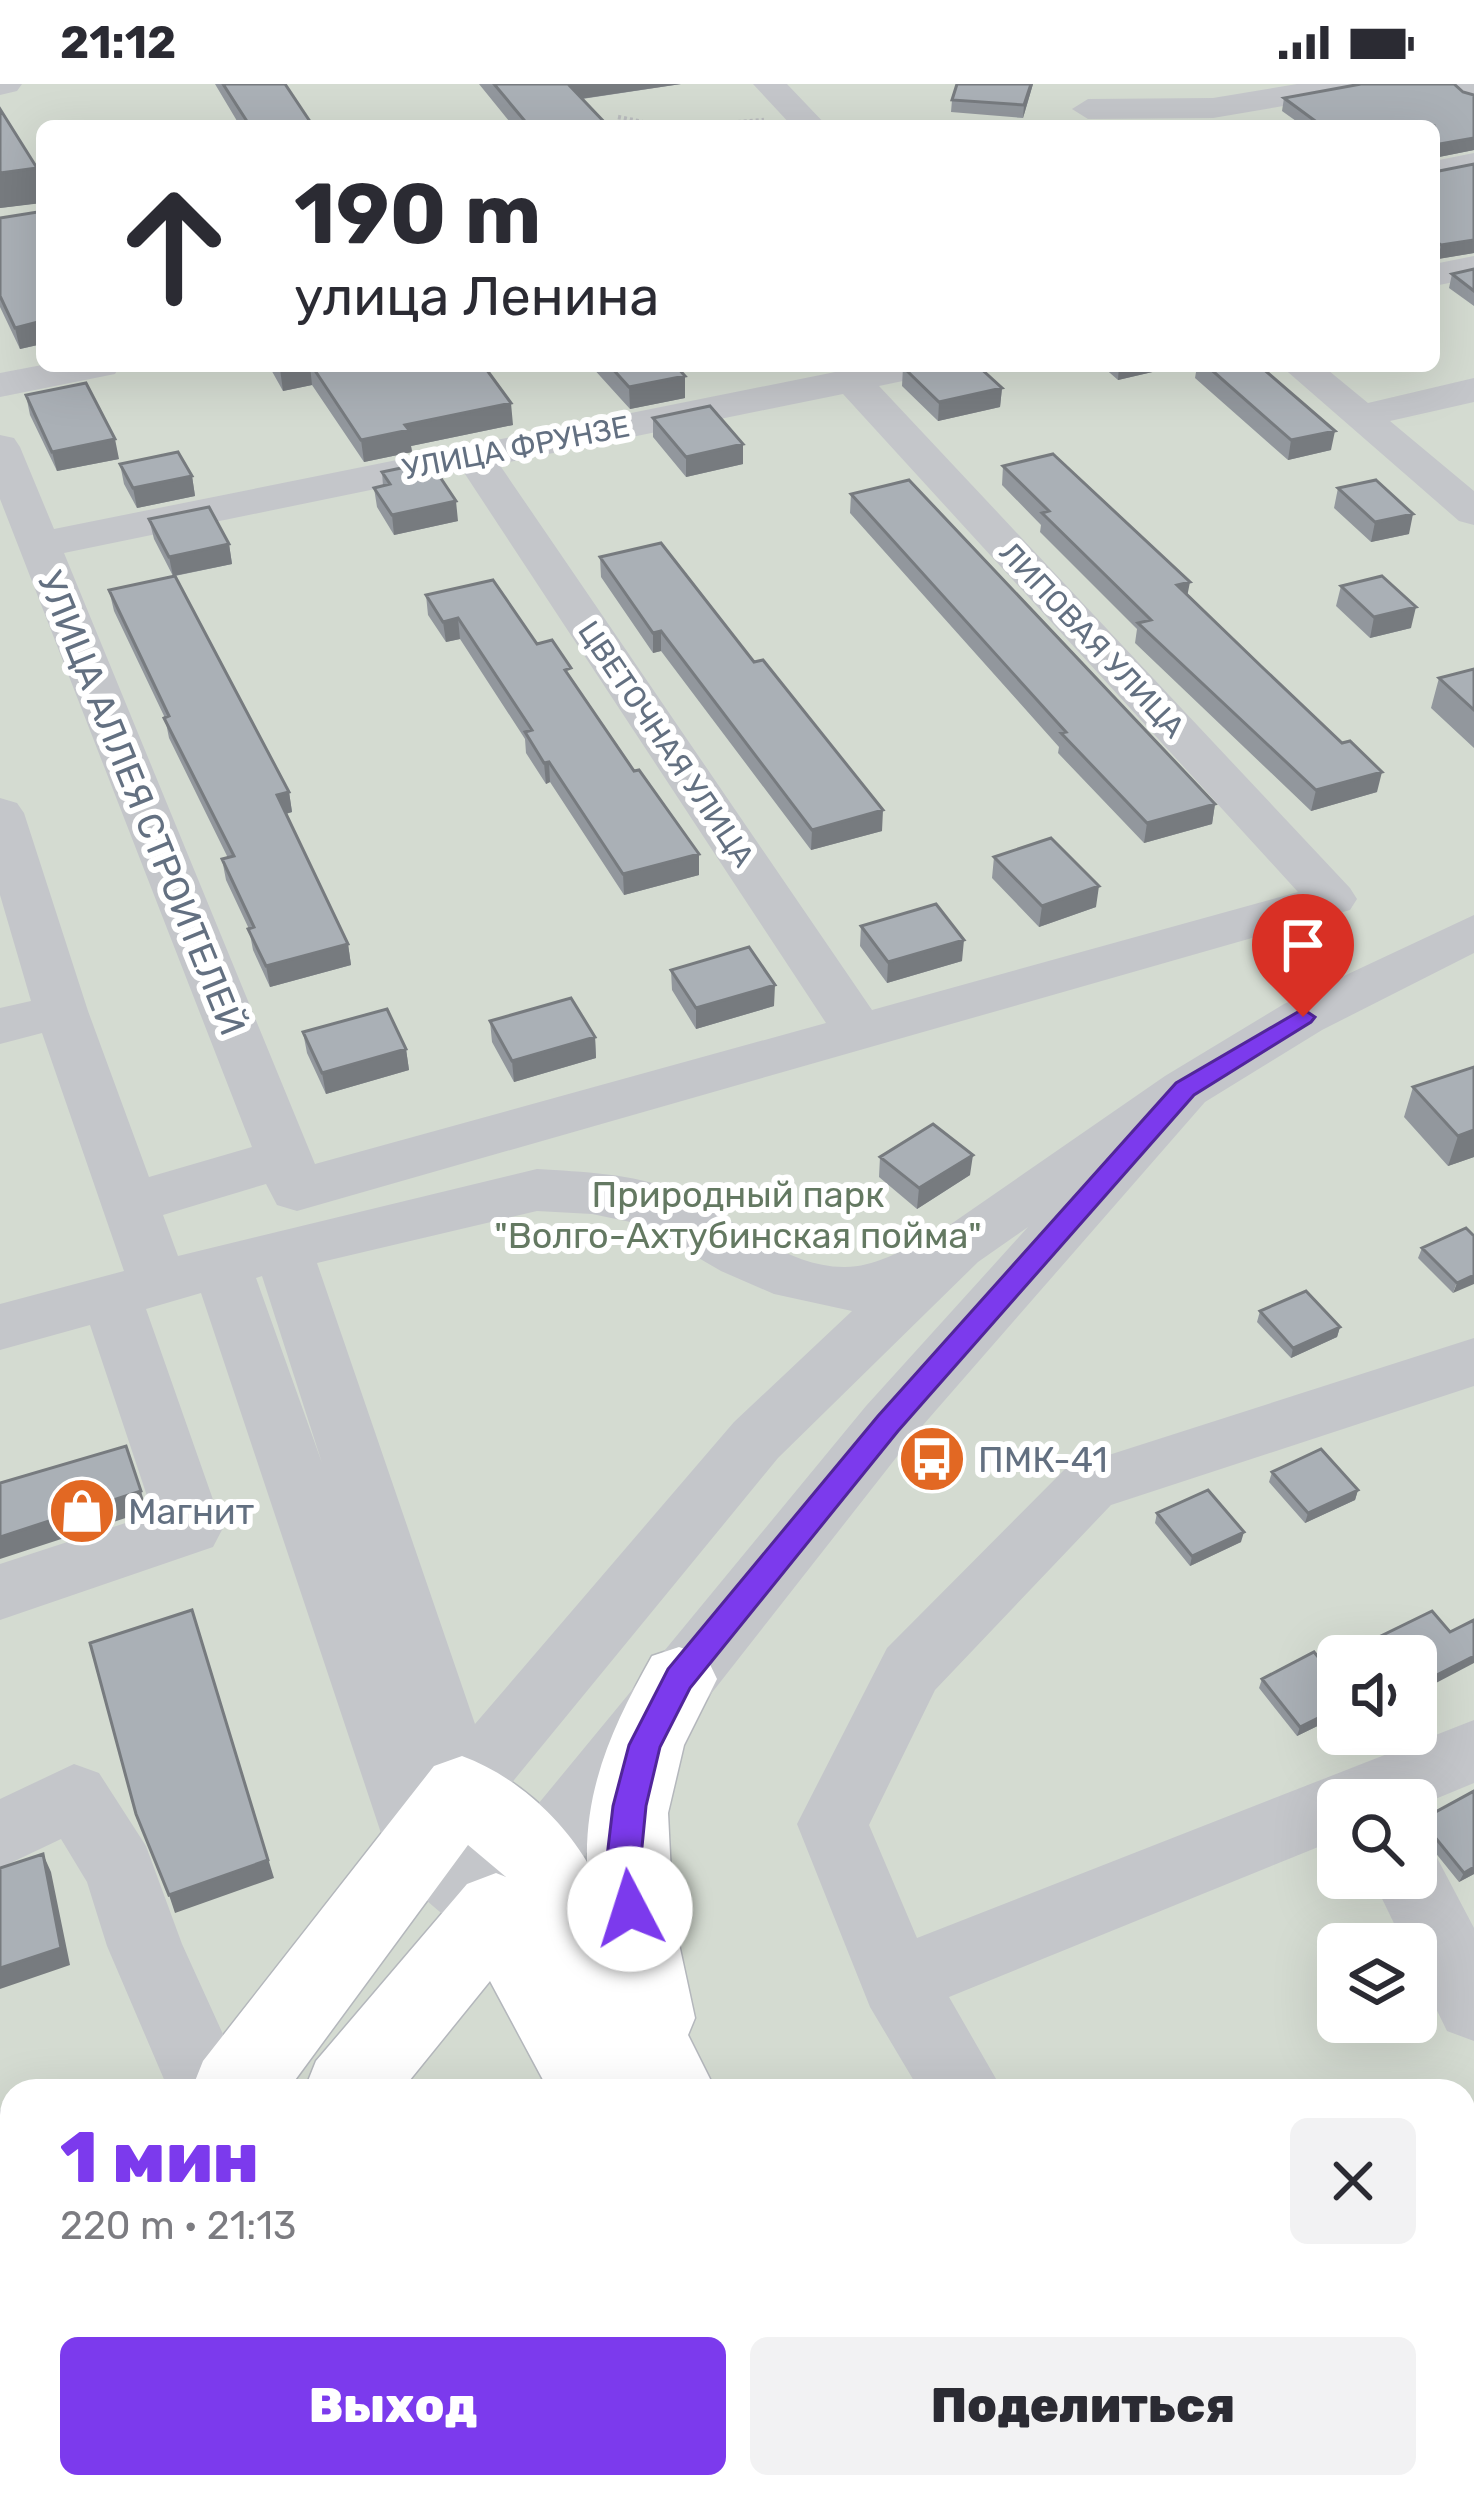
<!DOCTYPE html>
<html lang="ru">
<meta charset="utf-8">
<style>
:root{--surface:#fff;--page:#f2f2f3;--text:#2b2b33;--muted:#7c7c81;--accent:#7c3aed}
body{margin:0;font-family:Rubik,sans-serif;background:var(--page);color:var(--text);height:100vh;display:flex;flex-direction:column;font-size:45px;white-space:nowrap}
*{box-sizing:border-box;margin:0}
p{font-size:39px;color:var(--muted)}
.icon{flex:none;width:66px;height:66px;fill:none;stroke:currentColor;stroke-width:2;stroke-linecap:round;stroke-linejoin:round}
.map{position:relative;flex:1;overflow:hidden}
.side{position:absolute;left:0px;top:1995px;width:1476px;height:420px;display:flex;flex-direction:column;background:var(--surface);border-radius:36px 36px 0 0;box-shadow:0 12px 48px #0002}
.side>*{flex:none}
.guide{position:absolute;left:36px;top:36px;width:1404px;height:252px;border-radius:18px;box-shadow:0 12px 48px #0002;background:#fff;color:var(--text);overflow:hidden}
.controls{position:absolute;left:1317px;top:1551px;display:grid;gap:24px}
.controls a{display:grid;place-items:center;width:120px;height:120px;border-radius:18px;background:var(--surface);box-shadow:0 12px 48px #0002;font-size:60px}
.pin{position:absolute;display:grid;place-items:center;width:102px;height:102px;color:#fff;margin:-123px -51px;border-radius:50% 50% 50% 0;rotate:-45deg;box-shadow:0 0 12px #0007}
.pin .icon{rotate:45deg}
.me{position:absolute;width:132px;margin:-66px;rotate:355deg;stroke-linejoin:round;filter:drop-shadow(0 0 9px #0008)}
.turn{display:flex;align-items:center;gap:42px;height:252px;padding:0 60px;font-size:54px}
.turn .icon{width:156px;height:156px;stroke-width:2.5}
.turn b{display:block;font-size:84px;line-height:102px}
.round{display:grid;place-items:center;flex:none;width:126px;height:126px;border-radius:18px;background:var(--page)}
.overview{display:flex;align-items:center;justify-content:space-between;height:204px;padding:0 60px}
h1{font-size:72px;font-weight:800;line-height:90px;color:var(--accent)}
.action{display:flex;gap:24px;margin-top:auto;padding:24px 60px}
.action a{flex:1;height:138px;border-radius:18px;background:var(--accent);color:#fff;font-size:48px;font-weight:800;line-height:138px;text-align:center}
.action a+a{background:var(--page);color:var(--text)}
.status{display:flex;justify-content:space-between;align-items:center;height:84px;padding:0 60px;background:var(--surface);direction:ltr}
.status svg{height:33px;fill:currentColor}
.map>svg:first-child{display:block}
.green{fill:#d4dbd1;fill-rule:evenodd}
.lines{fill:none;stroke-linecap:round;stroke-linejoin:round}
.major-casing{stroke:#b4b7bc;stroke-width:3}
.path{stroke:#bbbdbf;stroke-width:4.5;stroke-dasharray:3 3;stroke-linecap:butt}
.minor{fill:#c4c6ca;fill-rule:evenodd}
.major{fill:#fff;fill-rule:evenodd}
.wall{fill:#92979d}
.shaded-wall{fill:#777b7f}
.building{fill:#aab0b6;stroke:#777b7f;stroke-width:3}
.route{fill:#7c3aed;stroke:#51269a;stroke-width:3}
.labels{text-anchor:middle;stroke-width:12;stroke-linejoin:round;paint-order:stroke}
.far-street-label{font-size:30px;fill:#637081;stroke:#fff}
.street-label{font-size:36px;fill:#637081;stroke:#fff}
.park-label{font-size:36px;fill:#647962;stroke:#fff}
.poi-label{font-size:36px;fill:#637081;stroke:#fff;text-anchor:start}
</style>
<div class="status"><b>21:12</b><svg viewBox="0 0 49 12"><path d="M0 12V9h3v3zM5 12V6h3v6zM10 12V3h3v9zM15 12V0h3v12zM26 1h20v11H26zM47 4h2v5h-2z"/></svg></div>
<div class="map">
<svg width="1474" height="2415" viewBox="0 0 1474 2415">
<rect width="100%" height="100%" fill="#f4f4f0"/>
<!-- green -->
<path class="green" d="M 0,0 L 1474,0 L 1474,2415 L 0,2415 ZM 42,42 L 1434,42 L 1434,282 L 42,282 ZM 1338,1572 L 1416,1572 L 1416,1650 L 1338,1650 ZM 1338,1716 L 1416,1716 L 1416,1794 L 1338,1794 ZM 1338,1860 L 1416,1860 L 1416,1938 L 1338,1938 ZM 12,2007 L 1464,2007 L 1464,2403 L 12,2403 Z"/>
<g class="lines">
<!-- major casing -->
<g class="major-casing">
<path id="major" d="M 679,1563 L 706,1572 L 717,1595 L 684,1661 L 668,1729 L 673,1832 L 695,1934 L 688,1951 L 716,2007 L 549,2007 L 490,1897 L 401,2007 L 304,2007 L 316,1977 L 467,1800 L 496,1789 L 506,1793 L 468,1761 L 287,2007 L 191,2007 L 203,1977 L 434,1682 L 462,1672 C 512,1690 560,1732 587,1778 C 585,1700 615,1638 652,1572 Z
M 12,2252 L 12,2356 L 0,2361 L 0,2257 Z
M 12,2359 L 12,2403 L 139,2403 L 134,2415 L 0,2415 L 0,2364 Z
M 715,2403 L 947,2403 L 952,2415 L 720,2415 Z"/>
</g>
<!-- path -->
<path class="path" d="M 618,33 L 661,42
M 696,42 L 764,36"/>
<!-- minor -->
<path class="minor" d="M 0,0 L 22,0 L 17,7 L 0,11 Z
M 753,0 L 787,0 L 827,42 L 792,42 Z
M 1297,0 L 1370,0 L 1354,10 L 1213,34 L 1088,35 L 1072,25 L 1088,15 L 1213,14 Z
M 1443,0 L 1474,0 L 1474,20 L 1463,17 Z
M 1474,69 L 1474,89 L 1434,97 L 1434,77 Z
M 1474,172 L 1474,194 L 1434,202 L 1434,180 Z
M 42,281 L 42,282 L 120,282 L 115,290 L 0,313 L 0,289 Z
M 865,282 L 941,282 L 936,290 L 879,302 L 1350,804 L 1357,815 L 1350,826 L 297,1127 L 277,1121 L 266,1100 L 163,1131 L 178,1172 L 537,1085 C 582,1088 633,1089 675,1107 C 730,1129 783,1184 845,1183 C 875,1183 897,1167 925,1158 L 1165,992 L 1284,920 L 1474,831 L 1474,869 L 1322,946 L 1205,1018 L 910,1356 L 522,1851 L 496,1861 C 453,1845 404,1803 385,1761 L 201,1209 L 146,1225 L 223,1444 L 213,1463 L 0,1536 L 0,1480 L 153,1430 L 90,1241 L 0,1266 L 0,1220 L 124,1187 L 42,949 L 0,960 L 0,924 L 31,917 L 0,811 L 0,714 L 17,719 L 24,729 L 88,927 L 149,1093 L 252,1063 L 0,415 L 0,351 L 14,354 L 20,363 L 54,445 ZM 843,310 L 1298,808 L 872,926 L 499,380 ZM 463,387 L 826,939 L 315,1080 L 64,469 ZM 537,1127 L 592,1130 L 640,1140 L 721,1187 L 774,1210 L 852,1227 L 734,1338 L 475,1640 L 317,1179 ZM 1028,1143 L 866,1322 L 492,1776 L 450,1741 L 448,1733 L 462,1739 L 487,1729 L 778,1374 L 978,1178 ZM 262,1192 L 322,1379 L 256,1194 Z
M 1281,282 L 1323,282 L 1368,319 L 1474,294 L 1474,318 L 1390,337 L 1474,407 L 1474,441 L 1459,437 Z
M 1474,1254 L 1474,1302 L 1111,1421 L 935,1606 L 869,1741 L 917,1854 L 1474,1636 L 1474,1699 L 1416,1723 L 1416,1716 L 1338,1716 L 1338,1755 L 949,1913 L 1003,2007 L 920,2007 L 870,1923 L 797,1740 L 887,1564 L 1065,1385 Z
M 74,1680 L 99,1689 L 146,1762 L 182,1860 L 232,1970 L 245,1980 L 256,2007 L 169,2007 L 107,1862 L 87,1798 L 61,1755 L 0,1784 L 0,1715 Z
M 1416,1763 L 1435,1770 L 1474,1844 L 1474,1957 L 1447,1947 L 1416,1884 L 1416,1860 L 1404,1860 L 1372,1794 L 1416,1794 Z
M 12,2023 L 12,2101 L 0,2106 L 0,2026 Z
M 1164,2403 L 1255,2403 L 1260,2415 L 1169,2415 Z"/>
<!-- major -->
<use href="#major" class="major"/>
</g>
<!-- wall -->
<path class="wall" d="M 215,0 L 285,0 L 313,42 L 240,42 Z
M 479,0 L 681,0 L 582,15 L 608,42 L 513,42 Z
M 1033,0 L 1023,34 L 951,28 L 952,16 Z
M 1357,2 L 1463,8 L 1474,11 L 1474,66 L 1434,74 L 1434,42 L 1303,42 L 1282,27 L 1284,14 Z
M 0,25 L 37,84 L 42,101 L 42,260 L 20,265 L 0,223 L 0,134 L 38,128 L 39,119 L 0,124 Z
M 1474,80 L 1474,169 L 1438,175 L 1434,172 L 1434,88 Z
M 1474,185 L 1474,222 L 1449,204 L 1452,190 Z
M 269,282 L 525,282 L 488,288 L 513,341 L 411,362 L 412,368 L 364,378 L 312,301 L 283,307 Z
M 591,282 L 676,282 L 685,292 L 685,314 L 630,325 Z
M 1102,282 L 1161,282 L 1161,286 L 1118,296 Z
M 1197,282 L 1260,282 L 1331,366 L 1288,376 L 1195,294 Z
M 903,283 L 1002,304 L 1000,323 L 938,337 L 902,302 Z
M 26,311 L 119,375 L 57,387 L 30,331 Z
M 653,334 L 743,380 L 686,393 L 653,353 Z
M 120,380 L 192,392 L 195,412 L 137,424 L 124,400 Z
M 1003,382 L 1187,511 L 1377,708 L 1311,727 L 1135,559 L 1137,545 L 1040,448 L 1041,441 L 1002,401 Z
M 382,388 L 458,437 L 394,451 L 377,423 L 374,404 L 383,402 Z
M 1338,404 L 1409,450 L 1371,458 L 1334,424 Z
M 851,410 L 1215,720 L 1212,740 L 1144,759 L 1058,669 L 1059,663 L 850,429 Z
M 149,435 L 229,460 L 232,480 L 175,492 L 289,708 L 292,728 L 286,730 L 348,860 L 351,881 L 270,903 L 253,866 L 249,845 L 226,796 L 222,775 L 228,774 L 169,654 L 165,634 L 114,527 L 109,506 L 173,492 L 154,455 Z
M 600,473 L 754,578 L 882,747 L 811,766 L 661,567 L 653,569 L 601,493 Z
M 1341,502 L 1411,544 L 1370,554 L 1336,522 Z
M 426,511 L 537,560 L 572,596 L 699,791 L 624,811 L 550,698 L 546,700 L 526,669 L 525,655 L 460,555 L 446,558 L 428,531 Z
M 1474,585 L 1474,664 L 1431,624 L 1439,594 Z
M 994,773 L 1096,823 L 1039,843 L 992,794 Z
M 861,842 L 962,877 L 887,899 L 860,862 Z
M 671,886 L 774,922 L 696,945 L 672,906 Z
M 490,937 L 595,953 L 596,974 L 514,998 L 492,958 Z
M 303,948 L 406,965 L 409,986 L 326,1010 L 307,969 Z
M 1474,983 L 1474,1073 L 1448,1082 L 1404,1033 L 1413,1003 Z
M 880,1073 L 970,1091 L 917,1125 L 879,1093 Z
M 1474,1152 L 1453,1209 L 1418,1174 L 1422,1164 Z
M 1260,1227 L 1340,1243 L 1337,1253 L 1291,1274 L 1257,1238 Z
M 1272,1388 L 1358,1406 L 1355,1416 L 1305,1439 L 1269,1398 Z
M 1157,1429 L 1241,1458 L 1190,1482 L 1155,1439 Z
M 1450,1548 L 1417,1609 L 1416,1572 L 1386,1572 L 1377,1562 L 1381,1552 Z
M 1262,1595 L 1338,1597 L 1338,1632 L 1297,1652 L 1259,1604 Z
M 1474,1707 L 1474,1790 L 1459,1798 L 1417,1746 L 1421,1736 Z"/>
<!-- shaded-wall -->
<path class="shaded-wall" d="M 565,0 L 681,0 L 566,17 Z
M 1031,0 L 1033,0 L 1023,34 L 1024,21 Z
M 1474,54 L 1474,66 L 1434,74 L 1434,61 Z
M 37,84 L 42,106 L 42,119 L 0,124 L 0,89 Z
M 1474,156 L 1474,169 L 1438,175 L 1441,161 Z
M 42,237 L 42,260 L 20,265 L 15,244 Z
M 294,282 L 310,282 L 312,301 L 283,307 L 280,285 Z
M 475,282 L 525,282 L 475,290 Z
M 1119,282 L 1161,282 L 1161,286 L 1118,296 Z
M 685,292 L 685,314 L 630,325 L 629,303 Z
M 1002,304 L 1000,323 L 938,337 L 939,318 Z
M 511,319 L 513,341 L 411,362 L 412,368 L 364,378 L 361,356 L 405,341 Z
M 1335,347 L 1331,366 L 1288,376 L 1291,356 Z
M 115,355 L 119,375 L 57,387 L 52,368 Z
M 743,360 L 743,380 L 686,393 L 686,373 Z
M 192,392 L 195,412 L 137,424 L 133,404 Z
M 456,417 L 458,437 L 394,451 L 392,431 Z
M 1413,430 L 1409,450 L 1371,458 L 1375,438 Z
M 229,460 L 232,480 L 173,492 L 169,473 Z
M 1190,498 L 1186,518 L 1177,501 Z
M 1416,523 L 1411,544 L 1370,554 L 1374,533 Z
M 458,534 L 460,555 L 446,558 L 443,538 Z
M 661,547 L 661,567 L 653,569 L 653,549 Z
M 549,678 L 550,698 L 546,700 L 544,679 Z
M 1382,688 L 1377,708 L 1311,727 L 1316,706 Z
M 289,708 L 292,728 L 281,731 L 277,711 Z
M 1215,720 L 1212,740 L 1144,759 L 1147,739 Z
M 883,726 L 882,747 L 811,766 L 812,746 Z
M 699,770 L 699,791 L 624,811 L 623,790 Z
M 1099,802 L 1096,823 L 1039,843 L 1042,822 Z
M 964,856 L 962,877 L 887,899 L 888,878 Z
M 348,860 L 351,881 L 270,903 L 266,882 Z
M 775,901 L 774,922 L 696,945 L 696,924 Z
M 595,953 L 596,974 L 514,998 L 512,977 Z
M 406,965 L 409,986 L 326,1010 L 322,989 Z
M 1474,1046 L 1474,1073 L 1448,1082 L 1458,1052 Z
M 973,1071 L 970,1091 L 917,1125 L 919,1104 Z
M 1474,1191 L 1474,1200 L 1453,1209 L 1457,1199 Z
M 1340,1243 L 1337,1253 L 1291,1274 L 1293,1264 Z
M 1358,1406 L 1355,1416 L 1305,1439 L 1308,1429 Z
M 141,1407 L 147,1427 L 0,1475 L 0,1453 Z
M 1244,1448 L 1241,1458 L 1190,1482 L 1192,1472 Z
M 192,1526 L 274,1794 L 175,1829 L 169,1811 Z
M 1474,1572 L 1474,1579 L 1417,1609 L 1421,1599 Z
M 1338,1624 L 1338,1632 L 1297,1652 L 1300,1643 Z
M 43,1770 L 51,1788 L 70,1881 L 0,1905 L 0,1884 Z
M 1474,1783 L 1474,1790 L 1459,1798 L 1464,1789 Z"/>
<!-- building -->
<path class="building" d="M 223,0 L 285,0 L 313,42 L 250,42 Z
M 494,0 L 568,0 L 608,42 L 529,42 Z
M 957,0 L 1031,0 L 1024,21 L 952,16 Z
M 1361,0 L 1454,0 L 1463,8 L 1474,11 L 1474,54 L 1434,61 L 1434,42 L 1322,42 L 1284,14 Z
M 0,25 L 37,84 L 0,89 Z
M 1474,80 L 1474,156 L 1441,161 L 1434,156 L 1434,88 Z
M 41,99 L 42,237 L 15,244 L 0,212 L 0,134 L 38,128 Z
M 1474,185 L 1474,207 L 1452,190 Z
M 312,282 L 484,282 L 511,319 L 405,341 L 409,346 L 361,356 Z
M 610,282 L 676,282 L 685,292 L 629,303 Z
M 978,282 L 1002,304 L 939,318 L 903,283 Z
M 1207,282 L 1260,282 L 1335,347 L 1291,356 Z
M 86,299 L 115,355 L 52,368 L 26,311 Z
M 710,322 L 743,360 L 686,373 L 653,334 Z
M 178,368 L 192,392 L 133,404 L 120,380 Z
M 1053,370 L 1190,498 L 1177,501 L 1263,584 L 1342,659 L 1350,657 L 1382,688 L 1316,706 L 1138,539 L 1151,536 L 1042,429 L 1049,427 L 1003,382 Z
M 430,378 L 456,417 L 392,431 L 374,404 L 390,400 L 382,388 Z
M 909,396 L 1215,720 L 1147,739 L 1061,649 L 1066,648 L 851,410 Z
M 1376,396 L 1413,430 L 1375,438 L 1338,404 Z
M 209,423 L 229,460 L 169,473 L 149,435 Z
M 661,459 L 754,578 L 763,576 L 883,726 L 812,746 L 661,547 L 653,549 L 600,473 Z
M 175,492 L 289,708 L 277,711 L 348,860 L 266,882 L 248,845 L 254,843 L 222,775 L 234,772 L 164,634 L 169,632 L 109,506 Z
M 1382,492 L 1416,523 L 1374,533 L 1341,502 Z
M 493,496 L 537,560 L 552,556 L 571,584 L 565,586 L 634,687 L 639,686 L 699,770 L 623,790 L 549,678 L 544,679 L 525,648 L 532,646 L 458,534 L 443,538 L 426,511 Z
M 1474,585 L 1474,626 L 1439,594 Z
M 1051,754 L 1099,802 L 1042,822 L 994,773 Z
M 936,820 L 964,856 L 888,878 L 861,842 Z
M 749,863 L 775,901 L 696,924 L 671,886 Z
M 571,914 L 595,953 L 512,977 L 490,937 Z
M 387,925 L 406,965 L 322,989 L 303,948 Z
M 1474,983 L 1474,1046 L 1458,1052 L 1413,1003 Z
M 933,1040 L 973,1071 L 919,1104 L 880,1073 Z
M 1466,1144 L 1474,1152 L 1474,1191 L 1457,1199 L 1422,1164 Z
M 1306,1207 L 1340,1243 L 1293,1264 L 1260,1227 Z
M 126,1362 L 141,1407 L 0,1453 L 0,1399 Z
M 1321,1365 L 1358,1406 L 1308,1429 L 1272,1388 Z
M 1208,1406 L 1244,1448 L 1192,1472 L 1157,1429 Z
M 192,1526 L 268,1776 L 169,1811 L 136,1730 L 90,1559 Z
M 1432,1527 L 1450,1548 L 1474,1536 L 1474,1572 L 1421,1599 L 1416,1593 L 1416,1572 L 1398,1572 L 1381,1552 Z
M 1314,1568 L 1338,1597 L 1338,1624 L 1300,1643 L 1262,1595 Z
M 1474,1707 L 1474,1783 L 1464,1789 L 1421,1736 Z
M 43,1770 L 61,1864 L 0,1884 L 0,1784 Z"/>
<!-- route -->
<path class="route" d="M 1303,925 L 1315,933 L 1311,938 L 1194,1011 L 898,1347 L 690,1604 L 660,1663 L 646,1722 L 641,1773 L 647,1825 L 642,1836 L 630,1840 L 618,1836 L 607,1773 L 613,1722 L 629,1661 L 668,1585 L 878,1332 L 1176,999 Z"/>
<!-- icons -->
<defs>
<g id="bus-disc" transform="scale(3.45)"><circle r="9.5" fill="#e26823" stroke="#fff"/><path d="M-5-6H5V4H4V6H2V4H-2V6H-4V4H-5ZM-3.5-4V0h7V-4ZM-3.5 1.2v1.5H-2V1.2ZM2 1.2v1.5H3.5V1.2Z" fill="#fff"/></g>
<g id="shop-disc" transform="scale(3.45)"><circle r="9.5" fill="#e26823" stroke="#fff"/><path d="M-5-2.5h2.3a2.7 3.5 0 0 1 5.4 0H5L5.5 6h-11ZM-1.5-2.5h3a1.5 2.3 0 0 0-3 0Z" fill="#fff"/></g>
</defs>
<g fill-rule="evenodd">
<use href="#bus-disc" x="932" y="1375"/>
<use href="#shop-disc" x="82" y="1427"/>
</g>
<g class="labels">
<!-- far-street labels -->
<g class="far-street-label">
<text transform="translate(516 364) rotate(-11)" y="10">УЛИЦА ФРУНЗЕ</text>
<text transform="translate(1092 556) rotate(47)" y="10">ЛИПОВАЯ УЛИЦА</text>
<text transform="translate(666 660) rotate(56)" y="10">ЦВЕТОЧНАЯ УЛИЦА</text>
</g>
<!-- street labels -->
<g class="street-label">
<text transform="translate(142 719) rotate(68)" y="13">УЛИЦА АЛЛЕЯ СТРОИТЕЛЕЙ</text>
</g>
<!-- park labels -->
<g class="park-label">
<text x="738" y="1123">Природный парк<tspan x="738" dy="41">"Волго-Ахтубинская пойма"</tspan></text>
</g>
<!-- poi labels -->
<g class="poi-label">
<text x="978" y="1388">ПМК-41</text>
<text x="128" y="1440">Магнит</text>
</g>
</g>
</svg>
<div class="controls">
<a><svg class="icon" aria-label="sound" viewBox="0 0 24 24"><path d="M4 9h4l5-4v14l-5-4H4zM17 9q2 3 0 6"/></svg></a>
<a><svg class="icon" aria-label="search" viewBox="0 0 24 24"><circle cx="10" cy="10" r="6"/><path d="M15 15l6 6"/></svg></a>
<a><svg class="icon" aria-label="layers" viewBox="0 0 24 24"><path d="M12 4l9 5-9 5-9-5zM3 14l9 5 9-5"/></svg></a>
</div>
<div class="pin" style="left:1303px;top:933px;background:#d93025"><svg class="icon" aria-label="arrive" viewBox="0 0 24 24"><path d="M6 21V4h12l-3 4 3 4H6"/></svg></div>
<svg class="me" style="left:630px;top:1825px" viewBox="-20 -20 40 40"><circle r="19" fill="#fff"/><path d="M0-13L10 11 0 6-10 11z" fill="#7c3aed"/></svg>
<div class="guide">
<div class="turn"><svg class="icon" aria-label="ahead" viewBox="0 0 24 24"><path d="M12 20V5M6 11l6-6 6 6"/></svg><div><b>190 m</b>улица Ленина</div></div>
</div>
<section class="side">
<div class="overview"><div><h1>1 мин</h1><p>220 m · 21:13</p></div><a class="round"><svg class="icon" aria-label="close" viewBox="0 0 24 24"><path d="M6 6l12 12M18 6L6 18"/></svg></a></div>
<div class="action"><a>Выход</a><a>Поделиться</a></div>
</section>
</div>
